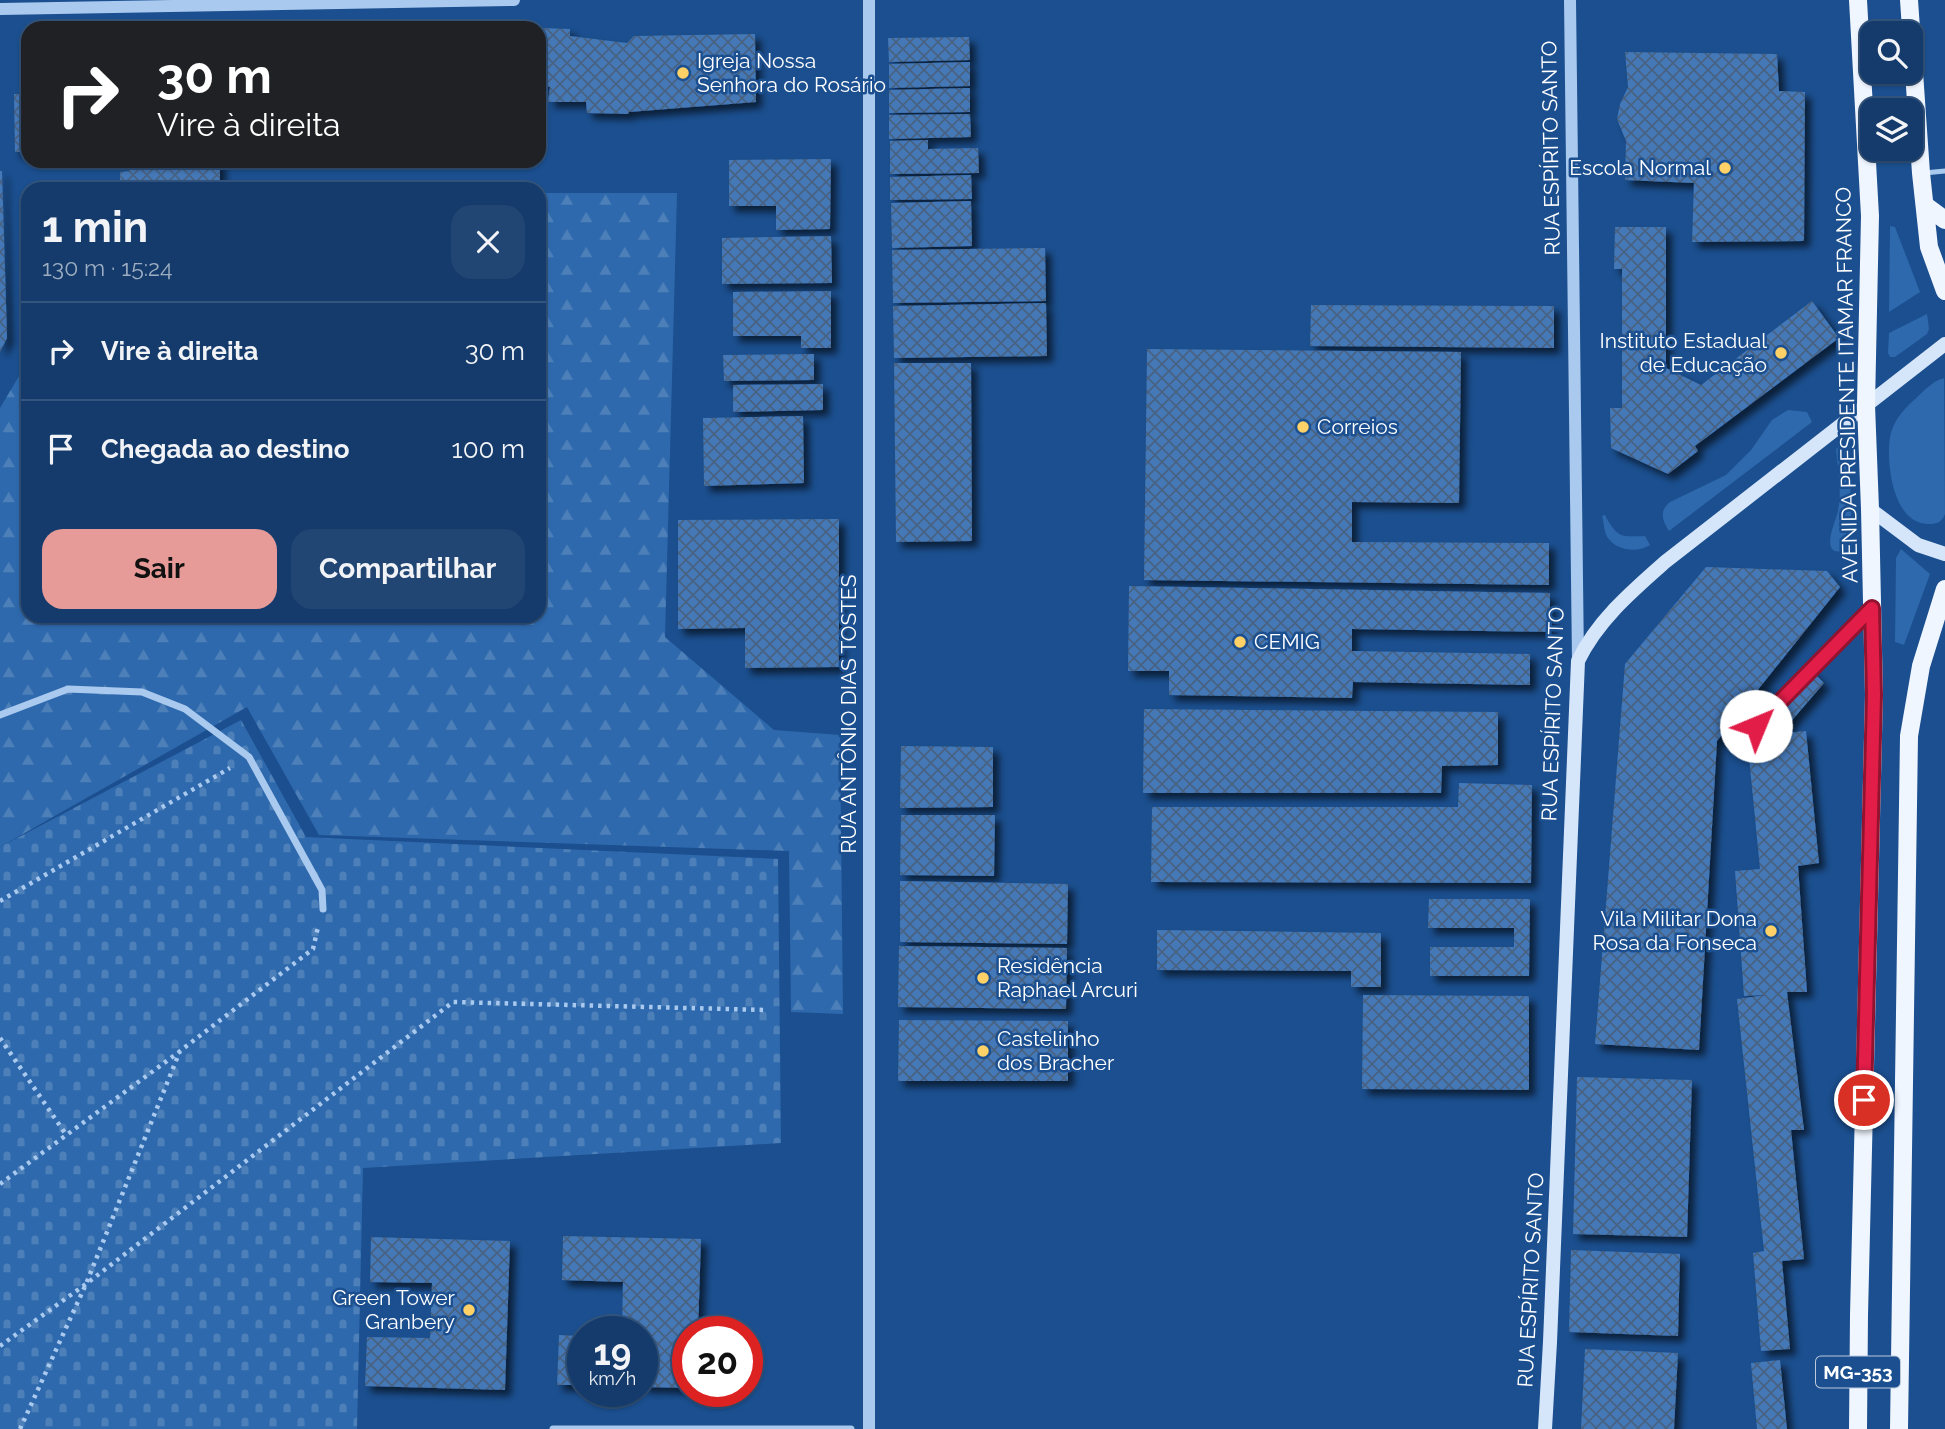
<!DOCTYPE html>
<html lang="pt">
<meta charset="utf-8">
<style>
:root{--surface:#143b6b;--page:#214673;--text:#f1f3f6;--muted:#9dadc1;--line:#33557e;--accent:#e69b98}
body{margin:0;font-family:Raleway,sans-serif;background:var(--page);color:var(--text);height:100vh;display:flex;flex-direction:column;font-size:26px;white-space:nowrap}
*{box-sizing:border-box;margin:0}
p{font-size:23px;color:var(--muted)}
.icon{flex:none;width:38px;height:38px;fill:none;stroke:currentColor;stroke-width:2;stroke-linecap:round;stroke-linejoin:round}
.map{position:relative;flex:1;overflow:hidden}
.panel{position:absolute;left:21px;top:182px;width:525px;height:441px;display:flex;flex-direction:column;background:var(--surface);border-radius:21px;box-shadow:0 2px 5px #0004,0 0 0 2px var(--line)}
.panel>*{flex:none}
.hud{position:absolute;left:21px;top:21px;width:525px;height:147px;border-radius:21px;box-shadow:0 2px 5px #0004,0 0 0 2px var(--line);background:#202124;color:#fff;overflow:hidden}
.controls{position:absolute;left:1860px;top:21px;display:grid;gap:14px}
.controls a{display:grid;place-items:center;width:63px;height:63px;border-radius:14px;background:var(--surface);box-shadow:0 2px 5px #0004,0 0 0 2px var(--line);font-size:35px}
.speed{position:absolute;left:567px;top:1316px;display:flex;gap:14px;font-size:35px;font-weight:700;text-align:center}
.speed>*{display:grid;place-content:center;width:91px;height:91px;border-radius:50%;background:var(--surface);box-shadow:0 2px 5px #0004,0 0 0 2px var(--line);line-height:1}
.speed small{font-size:18px;font-weight:400}
.speed .limit{border:10px solid #d22;background:#fff;color:#111}
.pin{position:absolute;display:grid;place-items:center;width:60px;height:60px;color:#fff;margin:-30px;border:4px solid #fff;border-radius:50%;box-shadow:0 2px 7px #0007}
.me{position:absolute;width:77px;margin:-38px;rotate:45deg;stroke-linejoin:round;filter:drop-shadow(0 0 5px #0008)}
.turn{display:flex;align-items:center;gap:24px;height:147px;padding:0 21px;font-size:32px}
.turn .icon{width:91px;height:91px;stroke-width:2.5}
.turn b{display:block;font-size:49px;line-height:60px}
.round{display:grid;place-items:center;flex:none;width:74px;height:74px;border-radius:21px;background:var(--page)}
.head{display:flex;align-items:center;justify-content:space-between;height:119px;padding:0 21px}
h1{font-size:42px;font-weight:700;line-height:52px}
.primary-button{display:flex;gap:14px;margin-top:auto;padding:14px 21px}
.primary-button a{flex:1;height:80px;border-radius:21px;background:var(--accent);color:#111;font-size:28px;font-weight:700;line-height:80px;text-align:center}
.primary-button a+a{background:var(--page);color:var(--text)}
ul{padding:0;list-style:none}
li{display:flex;align-items:center;gap:21px;height:98px;padding:0 21px;border-top:2px solid var(--line)}
li div{flex:1}
li b{display:block;font-size:26px}
li em{font-style:normal}
.map>svg:first-child{display:block}
.grass{fill:#2e69ad}
.forest{fill:url(#forest-firs)}
.cemetery{fill:url(#cemetery-stones)}
.building{fill:url(#building-cross-hatch);filter:url(#shadow)}
.lines{fill:none;stroke-linecap:round;stroke-linejoin:round}
.path{stroke:#a9c9ee;stroke-width:4.5;stroke-dasharray:3.5 5;stroke-linecap:butt}
.service{stroke:#a9c9ee;stroke-width:5}
.minor{stroke:#a9c9ee;stroke-width:7}
.tertiary{stroke:#a9c9ee;stroke-width:12}
.secondary{stroke:#d6e6fa;stroke-width:14}
.primary{stroke:#f0f6ff;stroke-width:18}
.route-casing{stroke:#92132f;stroke-width:18}
.route{stroke:#e11d48;stroke-width:12}
.poi-dot{fill:#ffd166;stroke:#1b4f8f;stroke-width:2.5}
.labels{text-anchor:middle;stroke-width:5;stroke-linejoin:round;paint-order:stroke}
.shield{fill:#1b4f8f;stroke:#bbcadd;stroke-width:2}
.shield-label{font-size:19px;font-weight:bold;fill:#fff}
.poi-label{font-size:21px;fill:#fff;stroke:#1b4f8f;text-anchor:start}
.street-label{font-size:21px;fill:#fff;stroke:#1b4f8f}
</style>
<div class="map">
<svg width="1945" height="1429" viewBox="0 0 1945 1429">
<defs>
<pattern id="forest-firs" width="22" height="20" patternUnits="userSpaceOnUse" patternTransform="scale(1.75)"><rect width="22" height="20" fill="#2e69ad"/><path d="M5 1l3.5 6h-7zM16 11l3.5 6h-7z" fill="#4d80b9"/></pattern>
<pattern id="cemetery-stones" width="16" height="16" patternUnits="userSpaceOnUse" patternTransform="scale(1.75)"><rect width="16" height="16" fill="#2e69ad"/><path d="M2 7V4a2 2 0 0 1 4 0v3zM10 15v-3a2 2 0 0 1 4 0v3z" fill="#4d80b9"/></pattern>
<pattern id="building-cross-hatch" width="8" height="8" patternUnits="userSpaceOnUse" patternTransform="scale(1.75)"><rect width="8" height="8" fill="#4478b7"/><path d="M0 0l8 8M0 8l8-8" fill="none" stroke="#486282"/></pattern>
<filter id="shadow"><feDropShadow dx="6" dy="6" stdDeviation="3.5" flood-color="#0009"/></filter>
</defs>
<rect width="100%" height="100%" fill="#1b4f8f"/>
<!-- grass -->
<path class="grass" d="M 1890,226 L 1895,227 L 1920,292 L 1889,312 Z
M 1927,314 L 1929,329 L 1927,334 L 1895,357 L 1890,357 L 1888,353 L 1889,333 Z
M 1944,378 L 1945,514 C 1942,523 1936,524 1928,524 C 1892,523 1886,462 1890,437 C 1893,421 1903,410 1914,400 C 1923,392 1932,381 1944,378 Z
M 1788,410 L 1807,412 L 1812,422 L 1669,531 C 1662,520 1659,511 1670,502 L 1726,475 L 1751,450 L 1772,420 Z
M 1849,441 L 1851,512 L 1849,550 C 1844,551 1837,553 1833,550 C 1825,543 1836,520 1838,511 C 1842,491 1838,469 1836,449 Z
M 1605,515 C 1617,538 1621,537 1645,536 L 1650,545 C 1638,553 1617,551 1608,538 C 1604,533 1604,523 1602,516 Z
M 1901,549 L 1930,574 L 1904,645 L 1895,642 L 1896,558 Z"/>
<!-- forest -->
<path class="forest" d="M 539,193 L 677,193 L 665,637 L 774,730 L 840,735 L 843,1014 L 791,1012 L 789,851 L 319,835 L 247,707 L 0,847 L 0,408 L 28,361 L 28,616 L 539,616 Z"/>
<!-- cemetery -->
<path class="cemetery" d="M 241,720 L 306,837 L 778,859 L 781,1143 L 363,1168 L 357,1429 L 0,1429 L 0,847 Z"/>
<!-- building -->
<path class="building" d="M 542,28 L 570,29 L 570,36 L 627,43 L 634,36 L 755,34 L 756,102 L 629,112 L 628,114 L 587,113 L 586,102 L 548,102 L 550,87 L 540,87 Z
M 969,37 L 970,60 L 889,62 L 888,38 Z
M 1625,52 L 1777,54 L 1779,91 L 1805,92 L 1804,241 L 1692,242 L 1694,183 L 1625,180 L 1626,141 L 1617,119 L 1620,104 L 1628,87 Z
M 970,62 L 970,86 L 889,88 L 889,64 Z
M 970,88 L 970,112 L 889,113 L 889,90 Z
M 14,94 L 28,94 L 28,152 L 15,152 Z
M 970,114 L 971,137 L 889,139 L 889,115 Z
M 928,140 L 928,149 L 978,148 L 979,173 L 890,174 L 890,141 Z
M 831,159 L 830,229 L 776,230 L 776,206 L 729,206 L 729,160 Z
M 129,161 L 220,161 L 220,185 L 234,185 L 234,189 L 120,189 L 120,172 L 129,171 Z
M 0,171 L 2,171 L 7,338 L 0,352 Z
M 971,175 L 972,199 L 890,200 L 890,177 Z
M 971,201 L 972,246 L 892,248 L 891,203 Z
M 1615,227 L 1666,227 L 1666,368 L 1701,385 L 1812,301 L 1839,338 L 1695,446 L 1698,451 L 1668,474 L 1611,448 L 1610,408 L 1622,408 L 1622,269 L 1614,269 Z
M 831,236 L 832,283 L 722,284 L 722,238 Z
M 1045,248 L 1046,301 L 893,303 L 892,250 Z
M 831,291 L 831,348 L 801,348 L 801,336 L 733,336 L 733,292 Z
M 1046,303 L 1047,356 L 894,358 L 893,306 Z
M 1311,305 L 1554,306 L 1554,348 L 1310,346 Z
M 1147,349 L 1461,352 L 1459,503 L 1352,502 L 1352,542 L 1549,543 L 1549,585 L 1144,580 Z
M 814,354 L 814,380 L 724,381 L 723,355 Z
M 894,363 L 971,363 L 972,541 L 896,542 Z
M 823,384 L 823,410 L 733,412 L 733,385 Z
M 803,416 L 804,483 L 704,486 L 703,418 Z
M 839,519 L 839,667 L 745,668 L 745,628 L 678,629 L 678,520 Z
M 1706,567 L 1827,571 L 1840,587 L 1717,741 L 1699,1050 L 1595,1044 L 1625,664 Z
M 1129,586 L 1550,593 L 1550,632 L 1352,629 L 1352,651 L 1530,654 L 1530,685 L 1353,682 L 1352,698 L 1169,695 L 1169,671 L 1128,671 Z
M 1808,667 L 1824,683 L 1782,732 L 1767,719 Z
M 1144,709 L 1498,712 L 1498,765 L 1442,766 L 1441,793 L 1143,793 Z
M 1806,731 L 1819,863 L 1798,866 L 1807,992 L 1787,992 L 1804,1130 L 1791,1130 L 1804,1259 L 1782,1261 L 1790,1349 L 1761,1351 L 1753,1253 L 1764,1251 L 1737,999 L 1766,995 L 1744,996 L 1735,871 L 1760,869 L 1747,737 Z
M 901,746 L 993,747 L 993,807 L 900,808 Z
M 1459,783 L 1532,785 L 1531,883 L 1151,882 L 1152,807 L 1458,807 Z
M 901,815 L 995,815 L 994,876 L 900,875 Z
M 900,881 L 1068,884 L 1067,944 L 900,942 Z
M 1429,899 L 1530,899 L 1529,976 L 1430,976 L 1430,947 L 1514,947 L 1514,928 L 1428,928 Z
M 1157,930 L 1381,933 L 1381,987 L 1351,987 L 1351,971 L 1157,970 Z
M 899,946 L 1067,948 L 1066,1009 L 898,1007 Z
M 1363,995 L 1529,996 L 1529,1090 L 1362,1089 Z
M 899,1020 L 1068,1021 L 1068,1081 L 898,1081 Z
M 1577,1077 L 1692,1080 L 1687,1237 L 1573,1234 Z
M 563,1236 L 701,1239 L 698,1332 L 688,1332 L 688,1388 L 642,1387 L 642,1332 L 622,1332 L 623,1282 L 562,1280 Z
M 371,1237 L 510,1241 L 505,1390 L 365,1386 L 367,1337 L 430,1338 L 432,1283 L 370,1282 Z
M 1571,1250 L 1680,1254 L 1678,1336 L 1569,1332 Z
M 559,1335 L 583,1336 L 583,1385 L 557,1385 Z
M 1585,1349 L 1678,1353 L 1674,1429 L 1581,1429 Z
M 1780,1360 L 1787,1429 L 1757,1429 L 1751,1363 Z"/>
<g class="lines">
<!-- path -->
<path class="path" d="M 0,901 L 230,768
M 0,1038 L 67,1136
M 0,1184 L 179,1052
M 0,1346 L 86,1284 L 453,1002 L 766,1010
M 20,1429 L 86,1284 L 180,1051 L 313,949 L 318,927"/>
<!-- service -->
<path class="service" d="M 1924,173 L 1945,171
M 1737,745 L 1867,612"/>
<!-- minor -->
<path class="minor" d="M 0,715 L 68,689 L 142,692 L 185,709 L 249,757 L 322,890 L 323,909
M 553,1429 L 851,1429"/>
<!-- tertiary -->
<path class="tertiary" d="M 1570,0 L 1578,661
M 0,9 L 514,0
M 869,1429 L 869,0"/>
<!-- secondary -->
<path class="secondary" d="M 1870,509 L 1918,545 L 1945,554
M 1545,1429 L 1550,1342 L 1578,661 C 1597,621 1632,591 1665,562 L 1945,344"/>
<!-- primary -->
<path class="primary" d="M 1909,0 L 1921,173 L 1929,247 L 1945,291
M 1926,206 L 1945,220
M 1858,1429 L 1859,1315 L 1874,695 L 1870,509 L 1866,405 L 1870,216 L 1858,0
M 1899,1429 L 1909,736 L 1921,666 L 1945,589"/>
</g>
<g class="lines">
<!-- route casing -->
<g class="route-casing">
<path id="route" d="M 1756,726 L 1872,608 L 1874,695 L 1864,1100"/>
</g>
<!-- route -->
<use href="#route" class="route"/>
</g>
<!-- markers -->
<g class="poi-dot">
<circle cx="683" cy="73" r="7"/>
<circle cx="1725" cy="168" r="7"/>
<circle cx="1781" cy="353" r="7"/>
<circle cx="1303" cy="427" r="7"/>
<circle cx="1240" cy="642" r="7"/>
<circle cx="1771" cy="931" r="7"/>
<circle cx="983" cy="978" r="7"/>
<circle cx="983" cy="1051" r="7"/>
<circle cx="469" cy="1310" r="7"/>
</g>
<g class="labels">
<!-- shield labels -->
<rect class="shield" x="1816" y="1356.5" width="84" height="31" rx="5"/>
<g class="shield-label">
<text x="1858" y="1379">MG-353</text>
</g>
<!-- poi labels -->
<g class="poi-label">
<text x="697" y="68">Igreja Nossa<tspan x="697" dy="24">Senhora do Rosário</tspan></text>
<text x="1711" y="175" text-anchor="end">Escola Normal</text>
<text x="1767" y="348" text-anchor="end">Instituto Estadual<tspan x="1767" dy="24">de Educação</tspan></text>
<text x="1317" y="434">Correios</text>
<text x="1254" y="649">CEMIG</text>
<text x="1757" y="926" text-anchor="end">Vila Militar Dona<tspan x="1757" dy="24">Rosa da Fonseca</tspan></text>
<text x="997" y="973">Residência<tspan x="997" dy="24">Raphael Arcuri</tspan></text>
<text x="997" y="1046">Castelinho<tspan x="997" dy="24">dos Bracher</tspan></text>
<text x="455" y="1305" text-anchor="end">Green Tower<tspan x="455" dy="24">Granbery</tspan></text>
</g>
<!-- street labels -->
<g class="street-label">
<text transform="translate(1551 148) rotate(-91)" y="7">RUA ESPÍRITO SANTO</text>
<text transform="translate(1847 385) rotate(-91)" y="7">AVENIDA PRESIDENTE ITAMAR FRANCO</text>
<text transform="translate(849 714) rotate(-90)" y="7">RUA ANTÔNIO DIAS TOSTES</text>
<text transform="translate(1553 714) rotate(-88)" y="7">RUA ESPÍRITO SANTO</text>
<text transform="translate(1531 1280) rotate(-87)" y="7">RUA ESPÍRITO SANTO</text>
</g>
</g>
</svg>
<div class="controls">
<a><svg class="icon" aria-label="search" viewBox="0 0 24 24"><circle cx="10" cy="10" r="6"/><path d="M15 15l6 6"/></svg></a>
<a><svg class="icon" aria-label="layers" viewBox="0 0 24 24"><path d="M12 4l9 5-9 5-9-5zM3 14l9 5 9-5"/></svg></a>
</div>
<div class="speed"><div>19<small>km/h</small></div><div class="limit">20</div></div>
<div class="pin" style="left:1864px;top:1100px;background:#d93025"><svg class="icon" aria-label="arrive" viewBox="0 0 24 24"><path d="M6 21V4h12l-3 4 3 4H6"/></svg></div>
<svg class="me" style="left:1756px;top:726px" viewBox="-20 -20 40 40"><circle r="19" fill="#fff"/><path d="M0-13L10 11 0 6-10 11z" fill="#e11d48"/></svg>
<div class="hud">
<div class="turn"><svg class="icon" aria-label="right" viewBox="0 0 24 24"><path d="M7 20v-9h11M14 6l5 5-5 5"/></svg><div><b>30 m</b>Vire à direita</div></div>
</div>
<section class="panel">
<div class="head"><div><h1>1 min</h1><p>130 m · 15:24</p></div><a class="round"><svg class="icon" aria-label="close" viewBox="0 0 24 24"><path d="M6 6l12 12M18 6L6 18"/></svg></a></div>
<ul>
<li><svg class="icon" aria-label="right" viewBox="0 0 24 24"><path d="M7 20v-9h11M14 6l5 5-5 5"/></svg><div><b>Vire à direita</b></div><em>30 m</em></li>
<li><svg class="icon" aria-label="arrive" viewBox="0 0 24 24"><path d="M6 21V4h12l-3 4 3 4H6"/></svg><div><b>Chegada ao destino</b></div><em>100 m</em></li>
</ul>
<div class="primary-button"><a>Sair</a><a>Compartilhar</a></div>
</section>
</div>
